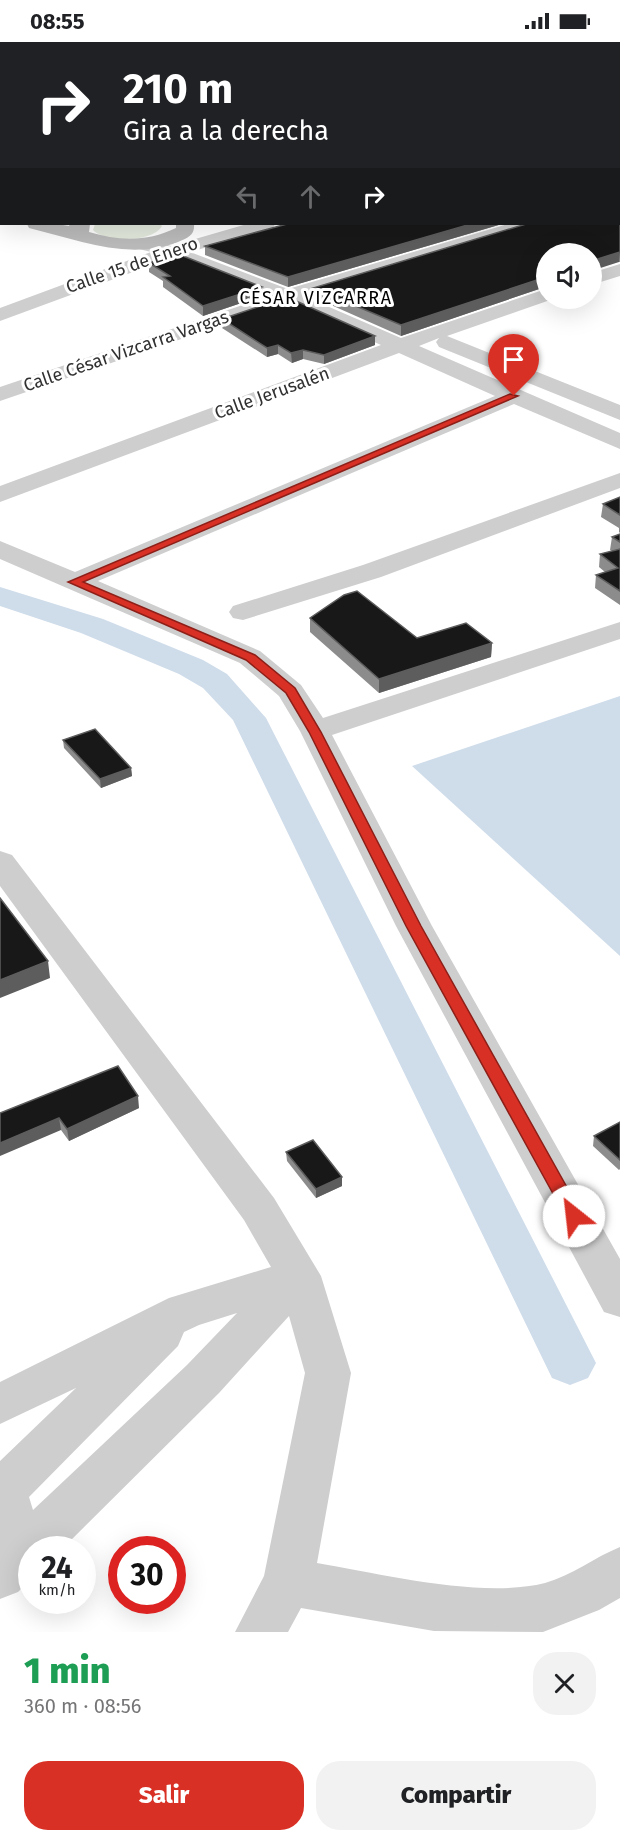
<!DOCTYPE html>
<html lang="es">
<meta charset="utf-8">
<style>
:root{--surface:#fff;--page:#f2f2f2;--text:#202124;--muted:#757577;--accent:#d93025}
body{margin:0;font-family:"Fira Sans",sans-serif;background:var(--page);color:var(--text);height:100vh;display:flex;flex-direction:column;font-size:22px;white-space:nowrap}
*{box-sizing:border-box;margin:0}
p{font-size:20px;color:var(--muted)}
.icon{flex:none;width:33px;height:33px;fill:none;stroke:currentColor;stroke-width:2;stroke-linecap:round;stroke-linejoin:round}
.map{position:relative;height:1590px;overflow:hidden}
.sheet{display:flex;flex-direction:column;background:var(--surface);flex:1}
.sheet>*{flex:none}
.banner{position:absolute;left:0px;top:0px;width:621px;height:183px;box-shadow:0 6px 24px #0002;background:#202124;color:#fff;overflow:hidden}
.tools{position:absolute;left:536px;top:201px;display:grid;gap:12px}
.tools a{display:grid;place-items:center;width:66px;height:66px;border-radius:50%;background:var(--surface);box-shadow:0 6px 24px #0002;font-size:30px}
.speed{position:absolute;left:18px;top:1494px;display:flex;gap:12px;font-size:30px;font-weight:700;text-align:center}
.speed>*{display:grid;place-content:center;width:78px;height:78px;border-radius:50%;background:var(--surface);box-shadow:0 6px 24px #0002;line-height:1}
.speed small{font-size:15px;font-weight:400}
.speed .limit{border:9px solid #d22;background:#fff;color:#111}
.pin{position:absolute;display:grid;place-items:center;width:51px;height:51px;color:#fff;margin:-62px -26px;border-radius:50% 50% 50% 0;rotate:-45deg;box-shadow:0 0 6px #0007}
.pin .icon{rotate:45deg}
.me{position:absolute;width:66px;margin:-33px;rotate:331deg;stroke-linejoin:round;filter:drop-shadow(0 0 4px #0008)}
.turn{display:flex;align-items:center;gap:21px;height:126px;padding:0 24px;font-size:27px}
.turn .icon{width:78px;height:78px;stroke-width:2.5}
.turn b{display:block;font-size:42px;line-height:51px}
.lanes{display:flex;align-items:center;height:57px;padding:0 24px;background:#0003;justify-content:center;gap:30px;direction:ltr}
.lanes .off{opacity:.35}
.round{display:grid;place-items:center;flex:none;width:63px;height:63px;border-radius:24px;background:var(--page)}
.head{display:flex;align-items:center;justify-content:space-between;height:102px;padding:0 24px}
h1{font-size:36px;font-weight:800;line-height:45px;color:#1e9e55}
.button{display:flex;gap:12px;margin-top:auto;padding:12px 24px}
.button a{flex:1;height:69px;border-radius:24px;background:var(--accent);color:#fff;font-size:24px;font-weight:800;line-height:69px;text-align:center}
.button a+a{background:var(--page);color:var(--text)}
.status{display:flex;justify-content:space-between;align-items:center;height:42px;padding:0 30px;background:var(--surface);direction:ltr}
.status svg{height:16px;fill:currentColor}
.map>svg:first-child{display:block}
.green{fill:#e3e9dd}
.water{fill:#cfdcea}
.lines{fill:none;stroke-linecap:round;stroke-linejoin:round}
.canal{fill:#cfdcea;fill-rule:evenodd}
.minor{fill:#cecece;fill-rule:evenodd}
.secondary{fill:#bbb;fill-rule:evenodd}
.wall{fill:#8c8c8c}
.shaded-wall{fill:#5d5d5d}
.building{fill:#181818;stroke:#5d5d5d;stroke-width:1.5}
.route{fill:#d93025;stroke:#8d1f18;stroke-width:1.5}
.labels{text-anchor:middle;stroke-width:6;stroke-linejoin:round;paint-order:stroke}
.far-street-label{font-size:18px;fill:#313131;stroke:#fff}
.far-neighbourhood-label{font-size:18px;letter-spacing:1.5px;fill:#000;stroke:#fff}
</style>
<div class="status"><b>08:55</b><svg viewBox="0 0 49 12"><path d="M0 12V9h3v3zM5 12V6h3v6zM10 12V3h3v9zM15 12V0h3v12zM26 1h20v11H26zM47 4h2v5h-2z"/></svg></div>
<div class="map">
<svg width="620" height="1590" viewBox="0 0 620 1590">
<rect width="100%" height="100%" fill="#fff"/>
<!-- green -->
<path class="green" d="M 95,182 L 160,182 L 162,184 C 152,201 105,201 93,188 Z"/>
<!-- water -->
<path class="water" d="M 620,654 L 620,914 L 412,724 Z"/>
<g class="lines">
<!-- canal -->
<path class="canal" d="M 0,545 L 103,577 L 203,618 L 227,632 L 266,676 L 596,1321 L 588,1336 L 570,1343 L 552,1336 L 233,678 L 203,646 L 179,632 L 81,591 L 0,564 Z"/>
<!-- minor -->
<path class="minor" d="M 2,62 L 2,72 L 0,73 L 0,63 Z
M 0,95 L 2,95 L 2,105 L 0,105 Z
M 247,182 L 275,182 L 273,186 L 190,210 L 288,247 L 508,182 L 535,182 L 533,186 L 306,255 L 401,296 L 546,247 L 546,256 L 553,257 L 447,294 L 620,363 L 620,378 L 439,305 L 436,300 L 439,296 L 419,304 L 620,391 L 620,407 L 514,362 L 98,539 L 260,609 L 301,643 L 323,676 L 620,580 L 620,597 L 332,693 L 432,884 L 620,1217 L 620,1275 L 604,1270 L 396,884 L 300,689 L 279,654 L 240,621 L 0,517 L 0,499 L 75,530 L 495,354 L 399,311 L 0,460 L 0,444 L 381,303 L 287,261 L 0,359 L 0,345 L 269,254 L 171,216 L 0,279 L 0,266 L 151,210 L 139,207 L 136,203 L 139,199 L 146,197 L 171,204 Z
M 620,222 L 620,234 L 591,243 L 591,231 Z
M 620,431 L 620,446 L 381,535 L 243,578 L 233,576 L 229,570 L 233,564 L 363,523 Z
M 0,809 L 12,813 L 274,1156 L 321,1234 L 351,1331 L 317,1521 C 382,1532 482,1557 545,1541 C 571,1534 595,1515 620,1505 L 620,1556 L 599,1568 L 543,1590 L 434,1589 L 301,1566 L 288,1590 L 235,1590 L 264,1534 L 305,1331 L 289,1274 L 219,1351 L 61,1508 L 32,1508 L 32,1536 L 18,1550 L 0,1557 L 0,1419 L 76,1346 L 0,1382 L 0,1340 L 169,1256 L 271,1225 L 244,1178 L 0,844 ZM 237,1271 L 187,1323 L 33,1468 L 29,1455 L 178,1304 L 184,1290 L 199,1283 Z"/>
<!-- secondary -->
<path class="secondary" d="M 0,166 L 2,166 L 2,178 L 0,178 Z
M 27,182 L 57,182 L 69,184 L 70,182 L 90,182 L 89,190 C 119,199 147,200 176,186 L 176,182 L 194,182 C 195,193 188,196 178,200 C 128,219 79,198 29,186 Z"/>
</g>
<!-- wall -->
<path class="wall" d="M 620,166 L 620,220 L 546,212 L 546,246 L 545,245 L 401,294 L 313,255 L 313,246 Z
M 502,182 L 288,245 L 205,213 L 205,204 Z
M 149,221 L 262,254 L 203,274 L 163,245 L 163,239 L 149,230 Z
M 222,277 L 375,303 L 324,322 L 303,317 L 292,321 L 278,312 L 267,315 L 222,286 Z
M 620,455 L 620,491 L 619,490 L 619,486 L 601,475 L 603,462 Z
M 620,492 L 620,563 L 595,546 L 596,533 L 605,530 L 599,525 L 600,512 L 612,509 L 610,508 L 612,495 Z
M 310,576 L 417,596 L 492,601 L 491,615 L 379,651 L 310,590 Z
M 63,698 L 131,726 L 132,734 L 101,746 L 64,706 Z
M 139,1066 L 69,1099 L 61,1088 L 0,1071 Z
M 620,1080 L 620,1127 L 619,1128 L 593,1104 L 594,1094 Z
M 286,1110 L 342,1135 L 342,1144 L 316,1156 L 287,1119 Z"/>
<!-- shaded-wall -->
<path class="shaded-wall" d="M 604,0 L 620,0 L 617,2 L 600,2 Z
M 471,182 L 502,182 L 288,245 L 288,235 Z
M 620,210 L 619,220 L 591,229 L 591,219 Z
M 546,235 L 545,245 L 401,294 L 401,283 Z
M 262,245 L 262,254 L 203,274 L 203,264 Z
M 375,294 L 375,303 L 324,322 L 324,313 Z
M 278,303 L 278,312 L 267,315 L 267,306 Z
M 303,308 L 303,317 L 292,321 L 291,311 Z
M 492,601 L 491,615 L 379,651 L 379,637 Z
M 131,726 L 132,734 L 101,746 L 100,737 Z
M 48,919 L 50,936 L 0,956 L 0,938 Z
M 138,1054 L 139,1066 L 69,1099 L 67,1087 Z
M 59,1076 L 61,1088 L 0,1114 L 0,1101 Z
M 342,1135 L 342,1144 L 316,1156 L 316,1147 Z"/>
<!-- building -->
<path class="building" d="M 1,0 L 604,0 L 600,2 L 2,2 L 2,50 L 0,50 L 0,2 Z
M 2,100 L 2,151 L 0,151 L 0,101 Z
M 620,166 L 620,210 L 591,219 L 591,221 L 591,212 L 546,212 L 546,235 L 401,283 L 313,246 L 526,182 L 620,182 Z
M 287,182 L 471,182 L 288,235 L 205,204 Z
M 178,212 L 262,245 L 203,264 L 163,235 L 170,234 L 149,221 Z
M 287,255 L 375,294 L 324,313 L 303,308 L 291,311 L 278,303 L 267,306 L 222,277 Z
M 620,455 L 620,473 L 603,462 Z
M 620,492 L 620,500 L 612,495 Z
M 620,507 L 620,549 L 596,533 L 618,526 L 600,512 Z
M 357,549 L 417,596 L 466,581 L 492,601 L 379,637 L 310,576 L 344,553 Z
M 95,687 L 131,726 L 100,737 L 63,698 Z
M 0,856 L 48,919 L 0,938 Z
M 118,1024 L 138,1054 L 67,1087 L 59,1076 L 0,1101 L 0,1071 Z
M 620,1080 L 620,1118 L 594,1094 Z
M 313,1098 L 342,1135 L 316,1147 L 286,1110 Z"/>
<!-- route -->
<path class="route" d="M 510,352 L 518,354 L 83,540 L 255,613 L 295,646 L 321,690 L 421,884 L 583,1174 L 580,1179 L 574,1181 L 568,1179 L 406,884 L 309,690 L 286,651 L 246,618 L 68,540 Z"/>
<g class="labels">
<!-- far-street labels -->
<g class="far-street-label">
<text transform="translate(132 223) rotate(-19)" y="6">Calle 15 de Enero</text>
<text transform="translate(126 309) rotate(-19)" y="6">Calle César Vizcarra Vargas</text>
<text transform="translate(272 351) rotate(-20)" y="6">Calle Jerusalén</text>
</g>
<!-- far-neighbourhood labels -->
<g class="far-neighbourhood-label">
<text x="316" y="262">CÉSAR VIZCARRA</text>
</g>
</g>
</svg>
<div class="tools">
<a><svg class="icon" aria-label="sound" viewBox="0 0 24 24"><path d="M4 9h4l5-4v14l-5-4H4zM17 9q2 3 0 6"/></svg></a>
</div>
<div class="speed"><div>24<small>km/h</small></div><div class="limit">30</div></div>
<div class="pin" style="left:514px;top:354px;background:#d93025"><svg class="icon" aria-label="arrive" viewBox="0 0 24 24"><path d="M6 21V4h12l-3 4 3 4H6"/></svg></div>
<svg class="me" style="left:574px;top:1174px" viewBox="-20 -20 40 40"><circle r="19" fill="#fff"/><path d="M0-13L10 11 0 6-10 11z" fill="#d93025"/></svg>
<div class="banner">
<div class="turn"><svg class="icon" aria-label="right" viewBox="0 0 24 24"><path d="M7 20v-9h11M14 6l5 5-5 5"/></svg><div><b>210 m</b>Gira a la derecha</div></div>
<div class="lanes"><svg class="icon off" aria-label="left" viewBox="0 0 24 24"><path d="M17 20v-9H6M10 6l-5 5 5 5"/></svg><svg class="icon off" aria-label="ahead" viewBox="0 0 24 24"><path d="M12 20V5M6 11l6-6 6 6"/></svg><svg class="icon" aria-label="right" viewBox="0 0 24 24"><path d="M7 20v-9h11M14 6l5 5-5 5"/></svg></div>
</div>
</div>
<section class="sheet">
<div class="head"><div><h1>1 min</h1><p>360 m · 08:56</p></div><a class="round"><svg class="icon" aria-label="close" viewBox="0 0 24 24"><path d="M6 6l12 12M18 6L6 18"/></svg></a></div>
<div class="button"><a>Salir</a><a>Compartir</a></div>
</section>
